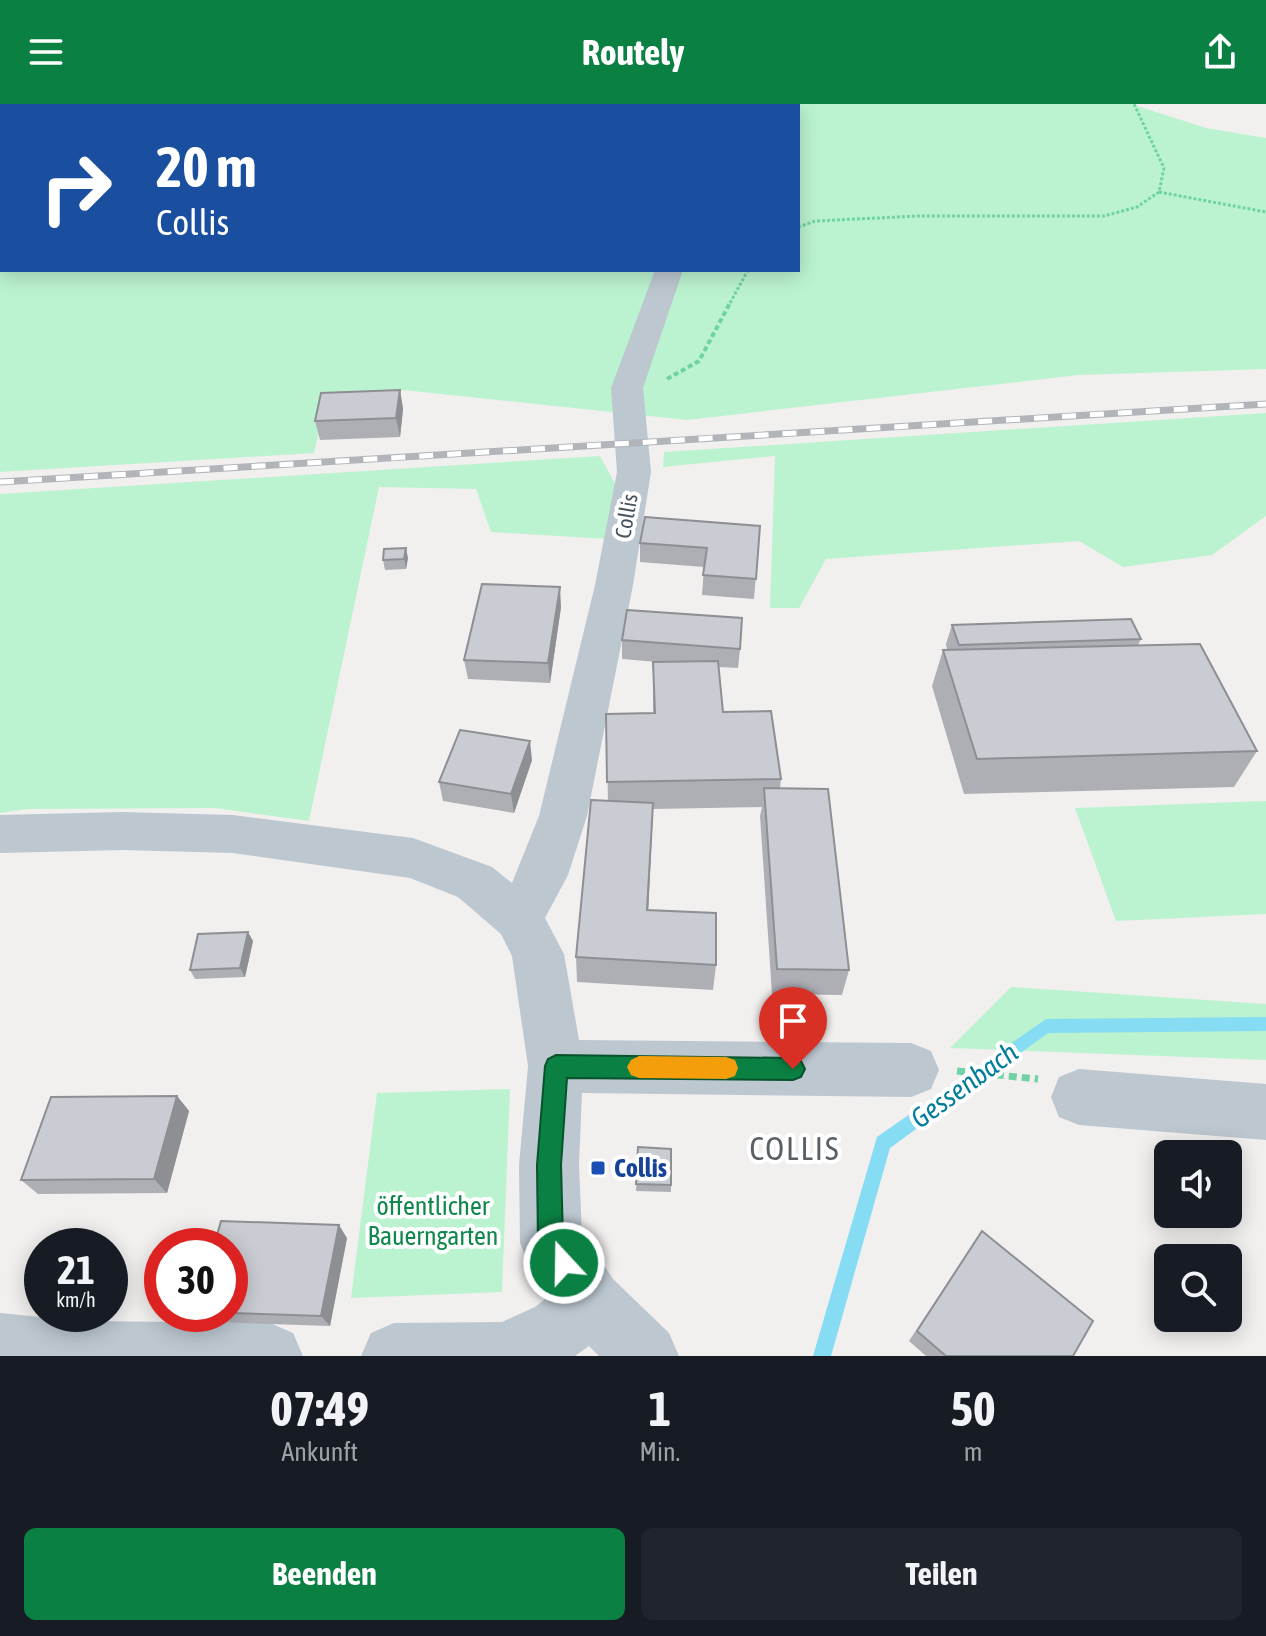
<!DOCTYPE html>
<html lang="de">
<meta charset="utf-8">
<style>
:root{--surface:#171b24;--page:#20242c;--text:#f1f3f6;--muted:#9ea1a6;--accent:#0b8043}
body{margin:0;font-family:"Asap Condensed",sans-serif;background:var(--page);color:var(--text);height:100vh;display:flex;flex-direction:column;font-size:30px;white-space:nowrap}
*{box-sizing:border-box;margin:0}
p{font-size:26px;color:var(--muted)}
.icon{flex:none;width:44px;height:44px;fill:none;stroke:currentColor;stroke-width:2;stroke-linecap:round;stroke-linejoin:round}
.map{position:relative;height:1252px;overflow:hidden}
.side{display:flex;flex-direction:column;background:var(--surface);flex:1}
.side>*{flex:none}
.banner{position:absolute;left:0px;top:0px;width:800px;height:168px;box-shadow:0 4px 20px #0003;background:#1a4fa0;color:#fff;overflow:hidden}
.fabs{position:absolute;left:1154px;top:1036px;display:grid;gap:16px}
.fabs a{display:grid;place-items:center;width:88px;height:88px;border-radius:12px;background:var(--surface);box-shadow:0 4px 20px #0003;font-size:40px}
.speed{position:absolute;left:24px;top:1124px;display:flex;gap:16px;font-size:40px;font-weight:700;text-align:center}
.speed>*{display:grid;place-content:center;width:104px;height:104px;border-radius:50%;background:var(--surface);box-shadow:0 4px 20px #0003;line-height:1}
.speed small{font-size:20px;font-weight:400}
.speed .limit{border:12px solid #d22;background:#fff;color:#111}
.pin{position:absolute;display:grid;place-items:center;width:68px;height:68px;color:#fff;margin:-82px -34px;border-radius:50% 50% 50% 0;rotate:-45deg;box-shadow:0 0 8px #0007}
.pin .icon{rotate:45deg}
.me{position:absolute;width:88px;margin:-44px;rotate:339deg;stroke-linejoin:round;filter:drop-shadow(0 0 6px #0008)}
.turn{display:flex;align-items:center;gap:28px;height:168px;padding:0 24px;font-size:36px}
.turn .icon{width:104px;height:104px;stroke-width:2.5}
.turn b{display:block;font-size:56px;line-height:68px}
.eta{display:flex;justify-content:space-evenly;align-items:center;height:136px;text-align:center}
.eta b{font-size:48px;font-weight:700;line-height:56px}
.action{display:flex;gap:16px;margin-top:auto;padding:16px 24px}
.action a{flex:1;height:92px;border-radius:12px;background:var(--accent);color:#fff;font-size:32px;font-weight:700;line-height:92px;text-align:center}
.action a+a{background:var(--page);color:var(--text)}
header{display:flex;justify-content:space-between;align-items:center;height:104px;padding:0 24px;background:var(--accent);color:#fff;font-size:36px;font-weight:700}
.map>svg:first-child{display:block}
.green{fill:#bbf3d0;fill-rule:evenodd}
.lines{fill:none;stroke-linecap:round;stroke-linejoin:round}
.stream{fill:#85dcf3;fill-rule:evenodd}
.path-far2{stroke:#70d3a3;stroke-width:3;stroke-dasharray:3 2;stroke-linecap:butt}
.path-far1{stroke:#70d3a3;stroke-width:4;stroke-dasharray:5 3;stroke-linecap:butt}
.path{stroke:#70d3a3;stroke-width:7;stroke-dasharray:8 5;stroke-linecap:butt}
.minor{fill:#bcc7d0;fill-rule:evenodd}
.rail-casing{stroke:#b1b5ba;stroke-width:7}
.rail{stroke:#fff;stroke-width:5;stroke-dasharray:14;stroke-linecap:butt}
.wall{fill:#adafb5}
.shaded-wall{fill:#8d8f93}
.building{fill:#c9ccd2;stroke:#8d8f93;stroke-width:2}
.route{fill:#0b8043;stroke:#07532c;stroke-width:2}
.slow{fill:#f59e0b}
.transit-dot{fill:#1a4fb4;stroke:#fff;stroke-width:3}
.labels{text-anchor:middle;stroke-width:8;stroke-linejoin:round;paint-order:stroke}
.street-label{font-size:22px;fill:#46535f;stroke:#fff}
.near-transit-label{font-size:26px;font-weight:bold;fill:#164399;stroke:#fff;text-anchor:start}
.near-park-label{font-size:26px;fill:#10874b;stroke:#fff}
.near-water-label{font-size:28px;font-style:italic;fill:#037d9d;stroke:#fff}
.near-quarter-label{font-size:32px;letter-spacing:2px;fill:#5b6065;stroke:#fff}
</style>
<header><svg class="icon" aria-label="menu" viewBox="0 0 24 24"><path d="M4 6h16M4 12h16M4 18h16"/></svg>Routely<svg class="icon" aria-label="share" viewBox="0 0 24 24"><path d="M12 15V3M7 8l5-5 5 5M5 13v7h14v-7"/></svg></header>
<div class="map">
<svg width="1266" height="1252" viewBox="0 0 1266 1252">
<rect width="100%" height="100%" fill="#f2efef"/>
<!-- green -->
<path class="green" d="M 0,0 L 1131,0 L 1206,24 L 1266,34 L 1266,265 L 1078,271 L 687,316 L 403,286 L 327,292 L 314,349 L 0,368 ZM 2,2 L 798,2 L 798,166 L 2,166 Z
M 1266,309 L 1266,412 L 1212,451 L 1123,463 L 1079,437 L 826,455 L 799,504 L 770,504 L 775,352 L 663,363 L 664,348 Z
M 600,352 L 618,385 L 608,435 L 491,428 L 476,385 L 379,383 L 309,717 L 215,704 L 27,705 L 0,709 L 0,390 Z
M 1266,697 L 1266,810 L 1116,817 L 1075,704 Z
M 1011,883 L 1266,900 L 1266,956 L 950,944 Z
M 510,985 L 502,1188 L 351,1194 L 377,989 Z"/>
<g class="lines">
<!-- stream -->
<path class="stream" d="M 1266,913 L 1266,927 L 1048,929 L 890,1044 L 831,1252 L 813,1252 L 877,1033 L 1046,915 Z"/>
<!-- path-far2 -->
<path class="path-far2" d="M 1159,88 L 1266,108
M 798,123 L 815,117 L 919,112 L 1104,112 L 1137,103 L 1159,88 L 1164,64 L 1134,0
M 730,199 L 748,166"/>
<!-- path-far1 -->
<path class="path-far1" d="M 667,275 L 699,257 L 731,197"/>
<!-- path -->
<path class="path" d="M 957,967 L 1038,975"/>
<!-- minor -->
<path class="minor" d="M 655,0 L 677,0 L 678,2 L 656,2 Z
M 655,166 L 683,166 L 643,284 L 651,368 L 633,481 L 587,712 L 568,771 L 545,814 L 564,850 L 579,936 L 911,939 L 931,947 L 939,966 L 931,985 L 911,993 L 582,989 L 579,1061 L 582,1130 L 614,1176 L 669,1229 L 679,1252 L 599,1252 L 589,1242 L 575,1252 L 361,1252 L 371,1229 L 394,1219 L 502,1218 L 535,1203 L 549,1192 L 529,1161 L 520,1139 L 519,1061 L 528,962 L 512,852 L 501,830 L 458,793 L 410,774 L 233,749 L 122,746 L 0,749 L 0,711 L 122,708 L 233,711 L 413,734 L 492,763 L 512,779 L 539,712 L 595,481 L 617,368 L 611,284 Z
M 1079,965 L 1266,980 L 1266,1036 L 1079,1021 L 1059,1013 L 1051,993 L 1059,973 Z
M 0,1209 L 80,1217 L 270,1219 L 293,1229 L 303,1252 L 0,1252 Z"/>
<!-- rail casing -->
<g class="rail-casing">
<path id="rail" d="M 0,378 L 1266,300"/>
</g>
<!-- rail -->
<use href="#rail" class="rail"/>
</g>
<!-- wall -->
<path class="wall" d="M 400,286 L 403,305 L 400,333 L 320,336 L 315,317 Z
M 760,422 L 754,495 L 702,491 L 704,463 L 640,458 L 640,439 Z
M 408,454 L 406,465 L 385,466 L 383,456 Z
M 561,503 L 550,579 L 468,575 L 464,556 Z
M 952,521 L 1141,535 L 1138,541 L 1257,647 L 1234,683 L 964,690 L 932,582 L 943,546 L 947,546 L 946,540 Z
M 622,536 L 740,545 L 738,564 L 718,563 L 723,608 L 781,675 L 780,684 L 849,866 L 842,891 L 772,890 L 760,712 L 762,703 L 653,705 L 648,806 L 716,861 L 713,886 L 577,878 L 576,853 L 608,697 L 606,610 L 653,609 L 653,558 L 657,558 L 622,555 Z
M 532,656 L 514,709 L 443,697 L 439,678 Z
M 253,837 L 245,873 L 195,875 L 190,866 Z
M 177,992 L 189,1007 L 167,1089 L 38,1090 L 21,1076 Z
M 638,1043 L 671,1081 L 671,1088 L 636,1087 Z
M 982,1127 L 1073,1252 L 926,1252 L 909,1237 L 973,1140 Z
M 347,1134 L 330,1222 L 210,1218 L 200,1210 L 230,1210 L 230,1142 Z"/>
<!-- shaded-wall -->
<path class="shaded-wall" d="M 400,286 L 403,305 L 400,333 L 396,314 Z
M 406,444 L 408,454 L 406,465 L 404,455 Z
M 560,483 L 561,503 L 550,579 L 548,559 Z
M 530,637 L 532,656 L 514,709 L 511,690 Z
M 653,699 L 652,727 L 647,832 L 647,806 Z
M 248,828 L 253,837 L 245,873 L 240,864 Z
M 177,992 L 189,1007 L 167,1089 L 154,1075 Z
M 339,1121 L 347,1134 L 330,1222 L 321,1212 Z"/>
<!-- building -->
<path class="building" d="M 400,286 L 396,314 L 315,317 L 321,289 Z
M 645,413 L 760,422 L 756,475 L 703,471 L 707,444 L 640,439 Z
M 406,444 L 404,455 L 383,456 L 384,445 Z
M 482,480 L 560,483 L 548,559 L 464,556 Z
M 627,506 L 742,514 L 740,545 L 622,536 Z
M 1131,515 L 1141,535 L 959,541 L 952,521 Z
M 1200,540 L 1257,647 L 977,655 L 943,546 Z
M 718,557 L 723,608 L 771,607 L 781,675 L 607,678 L 606,610 L 655,609 L 653,558 Z
M 460,626 L 530,637 L 511,690 L 439,678 Z
M 764,684 L 828,685 L 849,866 L 777,865 Z
M 591,696 L 653,699 L 647,806 L 716,809 L 716,861 L 576,853 Z
M 248,828 L 240,864 L 190,866 L 198,830 Z
M 177,992 L 154,1075 L 21,1076 L 51,993 Z
M 638,1043 L 671,1045 L 671,1081 L 636,1080 Z
M 221,1117 L 339,1121 L 321,1212 L 230,1209 L 230,1142 L 214,1142 Z
M 982,1127 L 1093,1217 L 1073,1252 L 946,1252 L 917,1227 Z"/>
<!-- route -->
<path class="route" d="M 556,951 L 793,954 L 801,957 L 805,965 L 801,973 L 793,976 L 567,974 L 561,1061 L 563,1135 L 577,1159 L 573,1168 L 564,1172 L 555,1168 L 538,1139 L 537,1061 L 545,962 L 548,955 Z"/>
<!-- slow -->
<path class="slow" d="M 639,952 L 726,953 L 735,956 L 738,964 L 735,972 L 726,975 L 639,974 L 631,971 L 627,963 L 631,956 Z"/>
<!-- markers -->
<rect class="transit-dot" x="590" y="1056" width="16" height="16" rx="4"/>
<g class="labels">
<!-- street labels -->
<g class="street-label">
<text transform="translate(626 412) rotate(-80)" y="8">Collis</text>
</g>
<!-- near-transit labels -->
<g class="near-transit-label">
<text x="614" y="1073">Collis</text>
</g>
<!-- near-park labels -->
<g class="near-park-label">
<text x="433" y="1111">öffentlicher<tspan x="433" dy="30">Bauerngarten</tspan></text>
</g>
<!-- near-water labels -->
<g class="near-water-label">
<text transform="translate(964 981) rotate(-36)" y="10">Gessenbach</text>
</g>
<!-- near-quarter labels -->
<g class="near-quarter-label">
<text x="795" y="1056">COLLIS</text>
</g>
</g>
</svg>
<div class="fabs">
<a><svg class="icon" aria-label="sound" viewBox="0 0 24 24"><path d="M4 9h4l5-4v14l-5-4H4zM17 9q2 3 0 6"/></svg></a>
<a><svg class="icon" aria-label="search" viewBox="0 0 24 24"><circle cx="10" cy="10" r="6"/><path d="M15 15l6 6"/></svg></a>
</div>
<div class="speed"><div>21<small>km/h</small></div><div class="limit">30</div></div>
<div class="pin" style="left:793px;top:965px;background:#d93025"><svg class="icon" aria-label="arrive" viewBox="0 0 24 24"><path d="M6 21V4h12l-3 4 3 4H6"/></svg></div>
<svg class="me" style="left:564px;top:1159px" viewBox="-20 -20 40 40"><circle r="17" fill="#0b8043" stroke="#fff" stroke-width="3"/><path d="M0-11L8 9 0 5-8 9z" fill="#fff"/></svg>
<div class="banner">
<div class="turn"><svg class="icon" aria-label="right" viewBox="0 0 24 24"><path d="M7 20v-9h11M14 6l5 5-5 5"/></svg><div><b>20 m</b>Collis</div></div>
</div>
</div>
<section class="side">
<div class="eta">
<div><b>07:49</b><p>Ankunft</p></div>
<div><b>1</b><p>Min.</p></div>
<div><b>50</b><p>m</p></div>
</div>
<div class="action"><a>Beenden</a><a>Teilen</a></div>
</section>
